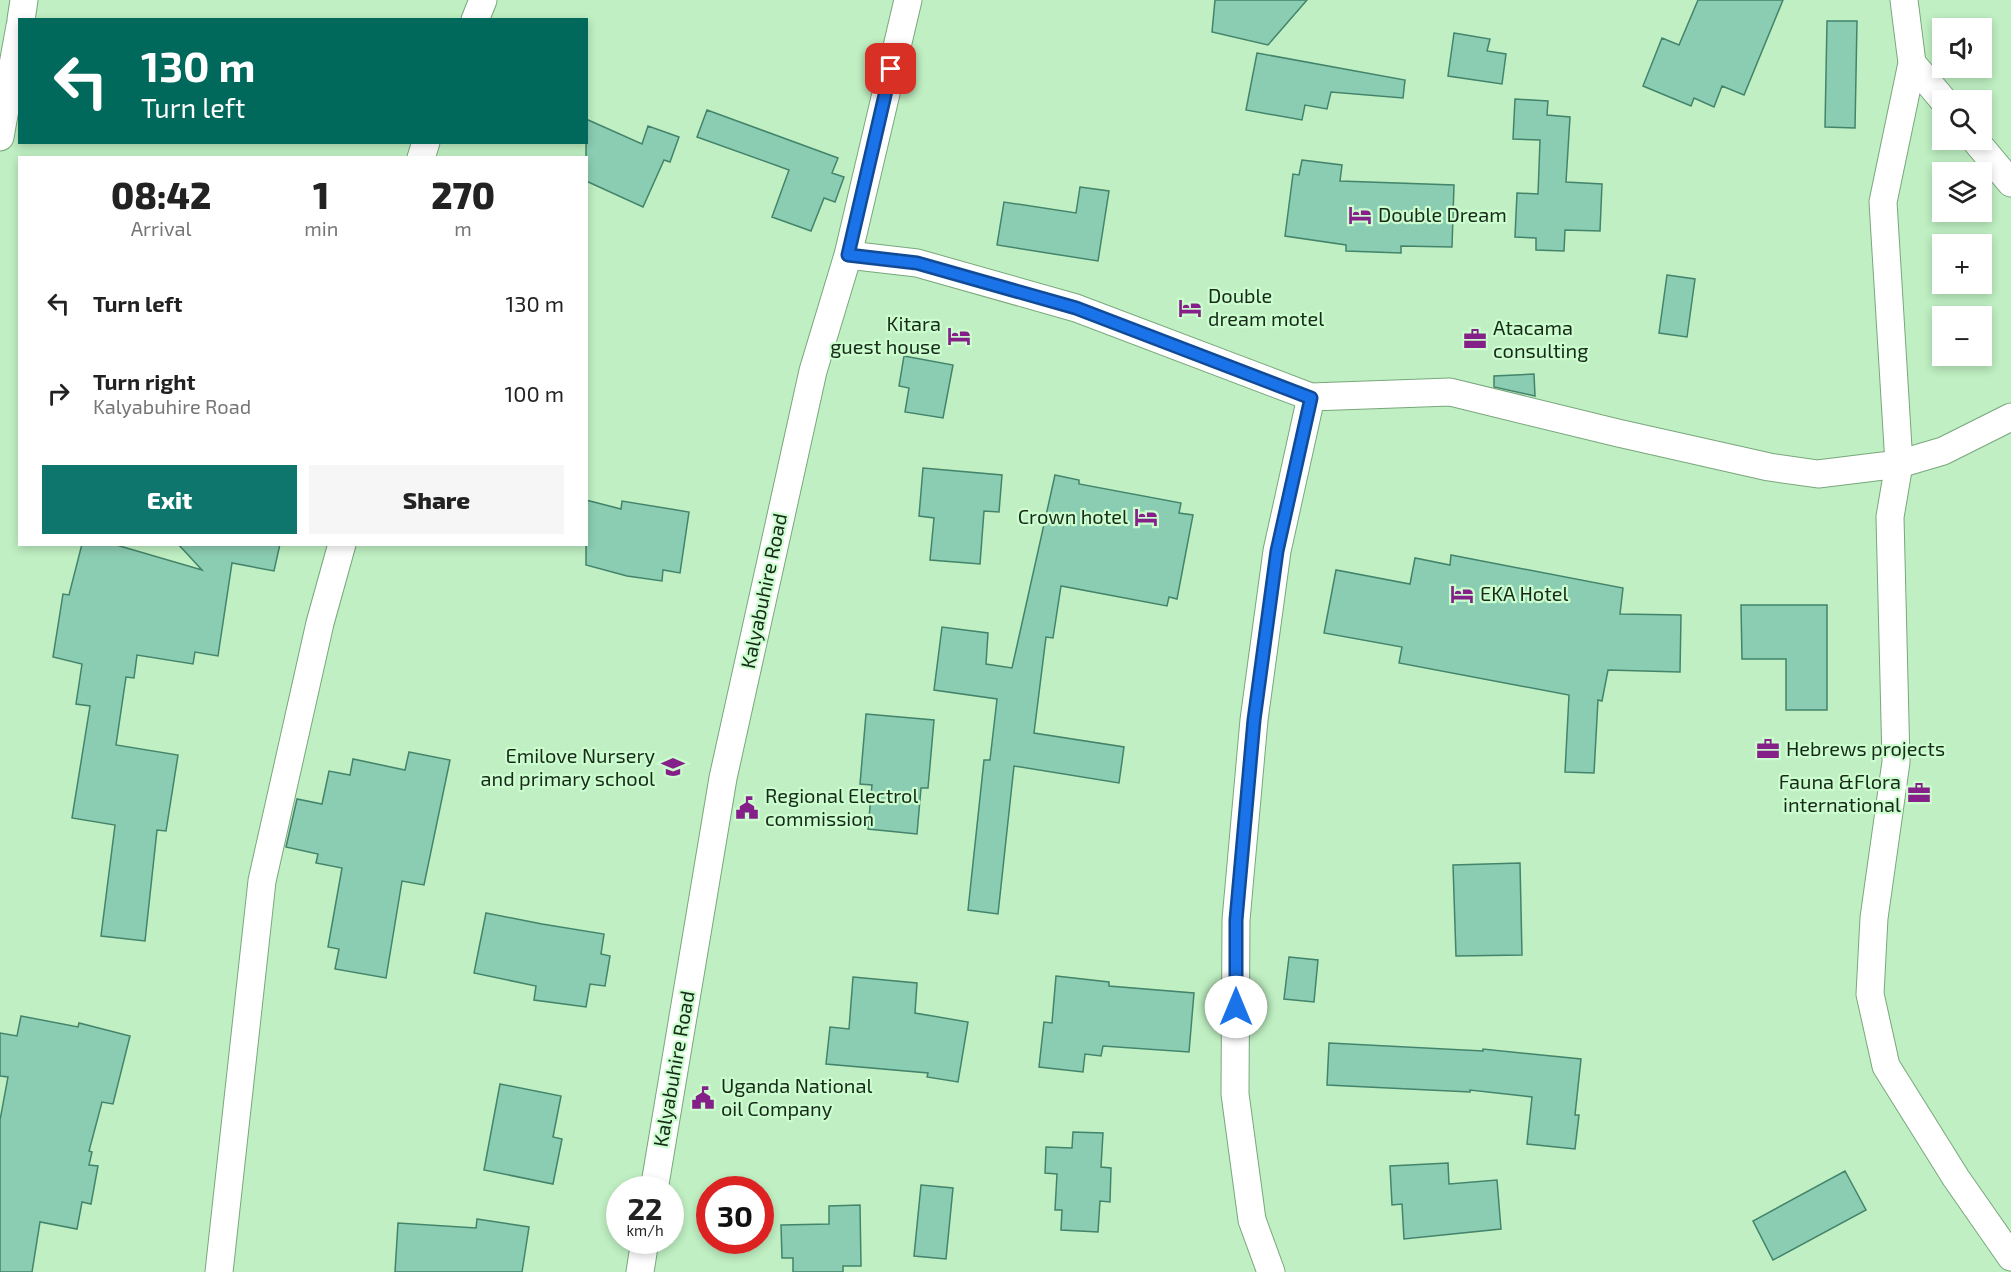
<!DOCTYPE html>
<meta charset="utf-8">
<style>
:root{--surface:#fff;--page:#f6f6f6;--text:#222;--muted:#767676;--accent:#0f766e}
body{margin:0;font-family:"Exo 2",sans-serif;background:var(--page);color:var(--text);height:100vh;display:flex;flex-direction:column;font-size:22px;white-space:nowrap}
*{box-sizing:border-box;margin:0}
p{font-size:20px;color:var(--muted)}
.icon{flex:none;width:33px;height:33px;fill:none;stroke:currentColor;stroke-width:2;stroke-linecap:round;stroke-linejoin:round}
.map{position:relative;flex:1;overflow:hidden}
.drawer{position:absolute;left:18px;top:156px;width:570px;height:390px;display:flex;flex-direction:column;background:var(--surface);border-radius:0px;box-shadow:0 3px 9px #0003}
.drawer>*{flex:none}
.top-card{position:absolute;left:18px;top:18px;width:570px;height:126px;border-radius:0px;box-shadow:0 3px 9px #0003;background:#00695c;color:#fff;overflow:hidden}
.buttons{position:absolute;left:1932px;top:18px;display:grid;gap:12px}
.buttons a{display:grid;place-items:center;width:60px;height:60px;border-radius:0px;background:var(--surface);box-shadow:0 3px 9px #0003;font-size:30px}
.speed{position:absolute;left:606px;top:1176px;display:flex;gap:12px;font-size:30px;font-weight:700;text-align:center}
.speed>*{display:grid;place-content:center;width:78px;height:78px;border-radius:50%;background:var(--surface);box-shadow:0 3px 9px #0003;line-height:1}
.speed small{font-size:15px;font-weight:400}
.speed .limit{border:9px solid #d22;background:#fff;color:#111}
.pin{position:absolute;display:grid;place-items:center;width:51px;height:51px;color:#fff;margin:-26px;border-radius:12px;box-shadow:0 3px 9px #0006}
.me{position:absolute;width:66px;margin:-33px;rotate:0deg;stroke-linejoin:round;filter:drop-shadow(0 0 4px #0008)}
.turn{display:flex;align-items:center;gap:21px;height:126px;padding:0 24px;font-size:27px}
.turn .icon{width:78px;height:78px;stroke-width:2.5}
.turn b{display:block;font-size:42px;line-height:51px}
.eta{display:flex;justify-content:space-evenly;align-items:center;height:102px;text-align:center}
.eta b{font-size:36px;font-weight:800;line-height:42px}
.button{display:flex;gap:12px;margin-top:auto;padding:12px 24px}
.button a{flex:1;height:69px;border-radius:0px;background:var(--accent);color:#fff;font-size:24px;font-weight:800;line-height:69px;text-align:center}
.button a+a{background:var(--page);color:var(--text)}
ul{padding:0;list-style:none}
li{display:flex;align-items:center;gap:18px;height:90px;padding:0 24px}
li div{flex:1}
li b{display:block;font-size:22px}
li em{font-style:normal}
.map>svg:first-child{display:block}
.building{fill:#8bcdb2;stroke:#43846b;stroke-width:1.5}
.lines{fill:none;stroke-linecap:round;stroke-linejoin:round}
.minor-casing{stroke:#79a77c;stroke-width:29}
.minor{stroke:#fff;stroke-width:27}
.route-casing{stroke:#114b97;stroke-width:15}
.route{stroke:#1a73e8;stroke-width:10}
.labels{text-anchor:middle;stroke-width:4.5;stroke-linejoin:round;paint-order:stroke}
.poi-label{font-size:20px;fill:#172919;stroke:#ccfdcf;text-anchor:start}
.street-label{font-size:20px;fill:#172919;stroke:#ccfdcf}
</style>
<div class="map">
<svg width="2011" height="1272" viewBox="0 0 2011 1272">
<rect width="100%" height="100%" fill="#bfefc2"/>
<!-- building -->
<path class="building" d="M 1215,0 L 1307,0 L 1268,45 L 1212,32 Z
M 1698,0 L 1783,0 L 1744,95 L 1722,86 L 1714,107 L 1694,98 L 1691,106 L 1643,86 L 1662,38 L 1679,45 Z
M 1827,21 L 1857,21 L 1855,128 L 1825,127 Z
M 1454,33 L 1490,39 L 1487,51 L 1506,54 L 1502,84 L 1448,76 Z
M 1257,53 L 1405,80 L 1403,98 L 1331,92 L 1327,109 L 1305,105 L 1302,120 L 1246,110 Z
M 1515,99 L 1548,101 L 1547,115 L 1570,117 L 1566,182 L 1602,184 L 1600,231 L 1565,230 L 1564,251 L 1536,250 L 1536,238 L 1515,237 L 1517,193 L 1538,194 L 1540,140 L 1513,139 Z
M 707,110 L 838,158 L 832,173 L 844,177 L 835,202 L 824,198 L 811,231 L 772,217 L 789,170 L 697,137 Z
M 586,119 L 642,144 L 648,126 L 679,137 L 670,162 L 664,160 L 643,207 L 586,181 Z
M 1302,160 L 1342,165 L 1340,181 L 1454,185 L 1452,247 L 1401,246 L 1401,253 L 1346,251 L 1346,245 L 1285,236 L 1293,174 L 1299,175 Z
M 1080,187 L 1109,191 L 1098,261 L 997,245 L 1004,202 L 1076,213 Z
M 1667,275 L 1695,279 L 1687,337 L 1659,333 Z
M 904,356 L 953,365 L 943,418 L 905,412 L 909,388 L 899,386 Z
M 1534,374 L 1535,396 L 1494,387 L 1494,376 Z
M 923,468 L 1002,475 L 999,512 L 984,511 L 980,564 L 930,560 L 934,518 L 919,516 Z
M 1055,475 L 1079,480 L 1079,484 L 1181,503 L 1179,513 L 1193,515 L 1177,599 L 1169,597 L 1167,606 L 1061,586 L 1053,638 L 1046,637 L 1034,733 L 1124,747 L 1119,783 L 1014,766 L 998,914 L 968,910 L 984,760 L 990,760 L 997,699 L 934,690 L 942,627 L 988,633 L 986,664 L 1012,668 Z
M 586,500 L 621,509 L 622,501 L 689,512 L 680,573 L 663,570 L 662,581 L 627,576 L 586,565 Z
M 82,544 L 113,544 L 202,570 L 178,544 L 280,544 L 274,571 L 232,563 L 218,656 L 195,652 L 193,664 L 137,655 L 134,678 L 126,677 L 116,745 L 178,755 L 166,831 L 157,830 L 145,941 L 101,936 L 115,825 L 72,818 L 90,706 L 76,704 L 82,664 L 53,657 L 63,594 L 69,595 Z
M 1451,555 L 1623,588 L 1620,614 L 1681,615 L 1680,672 L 1608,670 L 1602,701 L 1598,700 L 1594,773 L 1565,772 L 1569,695 L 1399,663 L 1402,647 L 1324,633 L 1336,570 L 1410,584 L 1415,558 L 1450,565 Z
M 1741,605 L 1827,605 L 1827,710 L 1786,710 L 1786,659 L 1742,659 Z
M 866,714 L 934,720 L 928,788 L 921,788 L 917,834 L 868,829 L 872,785 L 860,784 Z
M 409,752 L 450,760 L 424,885 L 402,881 L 386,978 L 335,969 L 339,949 L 328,947 L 342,868 L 316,863 L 318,854 L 286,847 L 297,799 L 322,804 L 329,771 L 350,775 L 353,759 L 405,770 Z
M 1520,863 L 1522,955 L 1456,956 L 1453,865 Z
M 486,913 L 542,924 L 604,934 L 601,954 L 610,956 L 605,986 L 590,984 L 586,1007 L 534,1000 L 536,986 L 474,973 Z
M 1289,957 L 1318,960 L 1314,1002 L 1284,999 Z
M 1056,976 L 1109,982 L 1109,986 L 1194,993 L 1189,1052 L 1103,1046 L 1101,1056 L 1085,1054 L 1083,1072 L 1039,1067 L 1044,1022 L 1052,1023 Z
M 853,977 L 917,983 L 915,1013 L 968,1022 L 958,1082 L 927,1077 L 928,1073 L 826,1064 L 830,1027 L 849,1029 Z
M 21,1016 L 78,1027 L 79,1023 L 130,1036 L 113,1104 L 102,1102 L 89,1151 L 92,1152 L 89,1165 L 98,1166 L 91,1204 L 82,1202 L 77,1229 L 40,1222 L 32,1272 L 0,1272 L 0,1120 L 8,1077 L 0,1076 L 0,1033 L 17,1036 Z
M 1329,1043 L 1483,1051 L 1483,1049 L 1581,1059 L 1575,1115 L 1579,1115 L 1575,1149 L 1527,1144 L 1532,1097 L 1470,1090 L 1470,1092 L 1327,1085 Z
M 500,1084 L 561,1096 L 553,1137 L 562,1139 L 553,1184 L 484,1170 Z
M 1073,1132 L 1103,1133 L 1101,1167 L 1111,1168 L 1110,1202 L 1100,1201 L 1098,1232 L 1061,1230 L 1062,1210 L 1055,1210 L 1057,1174 L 1045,1173 L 1046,1147 L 1072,1148 Z
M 1448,1163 L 1449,1184 L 1497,1180 L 1501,1229 L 1404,1239 L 1402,1204 L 1392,1205 L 1390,1166 Z
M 1845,1171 L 1866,1210 L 1773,1260 L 1753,1221 Z
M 921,1185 L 953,1188 L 946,1259 L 914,1256 Z
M 860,1205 L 861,1266 L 843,1266 L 843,1272 L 793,1272 L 793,1258 L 782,1258 L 781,1225 L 829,1224 L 829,1206 Z
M 477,1219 L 529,1227 L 522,1272 L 395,1272 L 398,1223 L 476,1228 Z"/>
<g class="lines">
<!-- minor casing -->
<g class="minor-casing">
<path id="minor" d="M 1904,0 L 1912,63 L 1883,202 L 1899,464 L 1890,517 L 1896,762 L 1874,918 L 1870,994 L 1886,1066 L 1956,1178 L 2011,1257
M 21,20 L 24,0
M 475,20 L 483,0
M 1912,63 L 1943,100
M 0,137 L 20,26
M 1975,140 L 2011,183
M 421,158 L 426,142
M 848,255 L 917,263 L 1076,308 L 1311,397 L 1450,392 L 1618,433 L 1769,467 L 1818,474 L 1899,464 L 1943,451 L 2011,417
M 654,1190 L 723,778 L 813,371 L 848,255 L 908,0
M 219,1272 L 262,881 L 320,623 L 342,544
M 640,1272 L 645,1240
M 1271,1272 L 1252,1220 L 1235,1094 L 1236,920 L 1254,720 L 1277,551 L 1311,397"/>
</g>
<!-- minor -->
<use href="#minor" class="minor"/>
</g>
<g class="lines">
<!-- route casing -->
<g class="route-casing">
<path id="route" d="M 891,69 L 848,255 L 917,263 L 1076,308 L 1311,398 L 1277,551 L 1254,720 L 1236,920 L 1236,1007"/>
</g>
<!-- route -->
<use href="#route" class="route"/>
</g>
<!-- icons -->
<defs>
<g id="hotel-bare" transform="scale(1.8)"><path d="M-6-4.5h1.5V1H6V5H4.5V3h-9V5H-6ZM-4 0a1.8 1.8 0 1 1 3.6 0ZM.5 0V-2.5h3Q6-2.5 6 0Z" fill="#852089" stroke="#ccfdcf" stroke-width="2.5" paint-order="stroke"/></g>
<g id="office-bare" transform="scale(1.8)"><path d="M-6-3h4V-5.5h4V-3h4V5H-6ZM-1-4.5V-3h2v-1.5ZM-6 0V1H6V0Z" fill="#852089" stroke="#ccfdcf" stroke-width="2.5" paint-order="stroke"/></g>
<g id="school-bare" transform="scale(1.8)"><path d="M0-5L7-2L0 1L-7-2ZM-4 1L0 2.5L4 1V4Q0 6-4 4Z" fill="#852089" stroke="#ccfdcf" stroke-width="2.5" paint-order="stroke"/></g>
<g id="civic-bare" transform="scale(1.8)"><path d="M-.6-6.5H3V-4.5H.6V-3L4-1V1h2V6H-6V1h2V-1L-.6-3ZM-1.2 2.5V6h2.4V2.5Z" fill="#852089" stroke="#ccfdcf" stroke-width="2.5" paint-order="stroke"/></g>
</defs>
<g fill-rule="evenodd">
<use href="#hotel-bare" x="1360" y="215"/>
<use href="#hotel-bare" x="1190" y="308"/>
<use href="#hotel-bare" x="959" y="336"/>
<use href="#office-bare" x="1475" y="339"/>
<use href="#hotel-bare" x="1146" y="517"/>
<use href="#hotel-bare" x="1462" y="594"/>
<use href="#office-bare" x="1768" y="749"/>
<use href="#school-bare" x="673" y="767"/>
<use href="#office-bare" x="1919" y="793"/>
<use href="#civic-bare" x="747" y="808"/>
<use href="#civic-bare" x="703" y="1098"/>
</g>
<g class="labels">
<!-- poi labels -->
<g class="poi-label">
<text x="1378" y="222">Double Dream</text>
<text x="1208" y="303">Double<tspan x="1208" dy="23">dream motel</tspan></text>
<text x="941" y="331" text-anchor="end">Kitara<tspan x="941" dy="23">guest house</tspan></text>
<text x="1493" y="335">Atacama<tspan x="1493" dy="23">consulting</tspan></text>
<text x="1128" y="524" text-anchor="end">Crown hotel</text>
<text x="1480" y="601">EKA Hotel</text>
<text x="1786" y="756">Hebrews projects</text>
<text x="655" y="763" text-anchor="end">Emilove Nursery<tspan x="655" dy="23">and primary school</tspan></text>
<text x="1901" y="789" text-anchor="end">Fauna &amp;Flora<tspan x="1901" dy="23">international</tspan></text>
<text x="765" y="803">Regional Electrol<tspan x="765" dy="23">commission</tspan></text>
<text x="721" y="1093">Uganda National<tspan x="721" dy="23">oil Company</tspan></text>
</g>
<!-- street labels -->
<g class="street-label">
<text transform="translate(764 591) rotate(-78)" y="7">Kalyabuhire Road</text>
<text transform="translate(674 1069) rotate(-80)" y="7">Kalyabuhire Road</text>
</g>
</g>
</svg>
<div class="buttons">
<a><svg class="icon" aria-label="sound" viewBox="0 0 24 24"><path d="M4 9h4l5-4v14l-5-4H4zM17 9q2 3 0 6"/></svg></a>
<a><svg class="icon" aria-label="search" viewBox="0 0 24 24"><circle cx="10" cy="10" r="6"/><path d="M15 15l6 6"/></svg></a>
<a><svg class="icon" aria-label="layers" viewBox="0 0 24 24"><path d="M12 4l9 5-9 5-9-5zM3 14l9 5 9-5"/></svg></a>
<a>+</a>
<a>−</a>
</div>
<div class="speed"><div>22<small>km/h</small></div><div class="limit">30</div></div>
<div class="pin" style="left:891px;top:69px;background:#d93025"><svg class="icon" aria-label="arrive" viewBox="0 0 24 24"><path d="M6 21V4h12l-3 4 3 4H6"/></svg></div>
<svg class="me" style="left:1236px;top:1007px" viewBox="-20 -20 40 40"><circle r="19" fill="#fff"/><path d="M0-13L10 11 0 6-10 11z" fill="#1a73e8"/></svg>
<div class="top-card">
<div class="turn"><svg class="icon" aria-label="left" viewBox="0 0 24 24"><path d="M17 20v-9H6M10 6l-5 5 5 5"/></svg><div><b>130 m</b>Turn left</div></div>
</div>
<section class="drawer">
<div class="eta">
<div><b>08:42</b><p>Arrival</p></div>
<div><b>1</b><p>min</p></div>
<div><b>270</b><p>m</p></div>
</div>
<ul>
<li><svg class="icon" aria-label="left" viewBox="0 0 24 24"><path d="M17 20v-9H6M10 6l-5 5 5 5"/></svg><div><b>Turn left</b></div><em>130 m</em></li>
<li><svg class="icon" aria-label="right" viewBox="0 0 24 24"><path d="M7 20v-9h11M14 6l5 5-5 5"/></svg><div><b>Turn right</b><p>Kalyabuhire Road</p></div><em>100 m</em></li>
</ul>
<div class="button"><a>Exit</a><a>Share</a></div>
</section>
</div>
